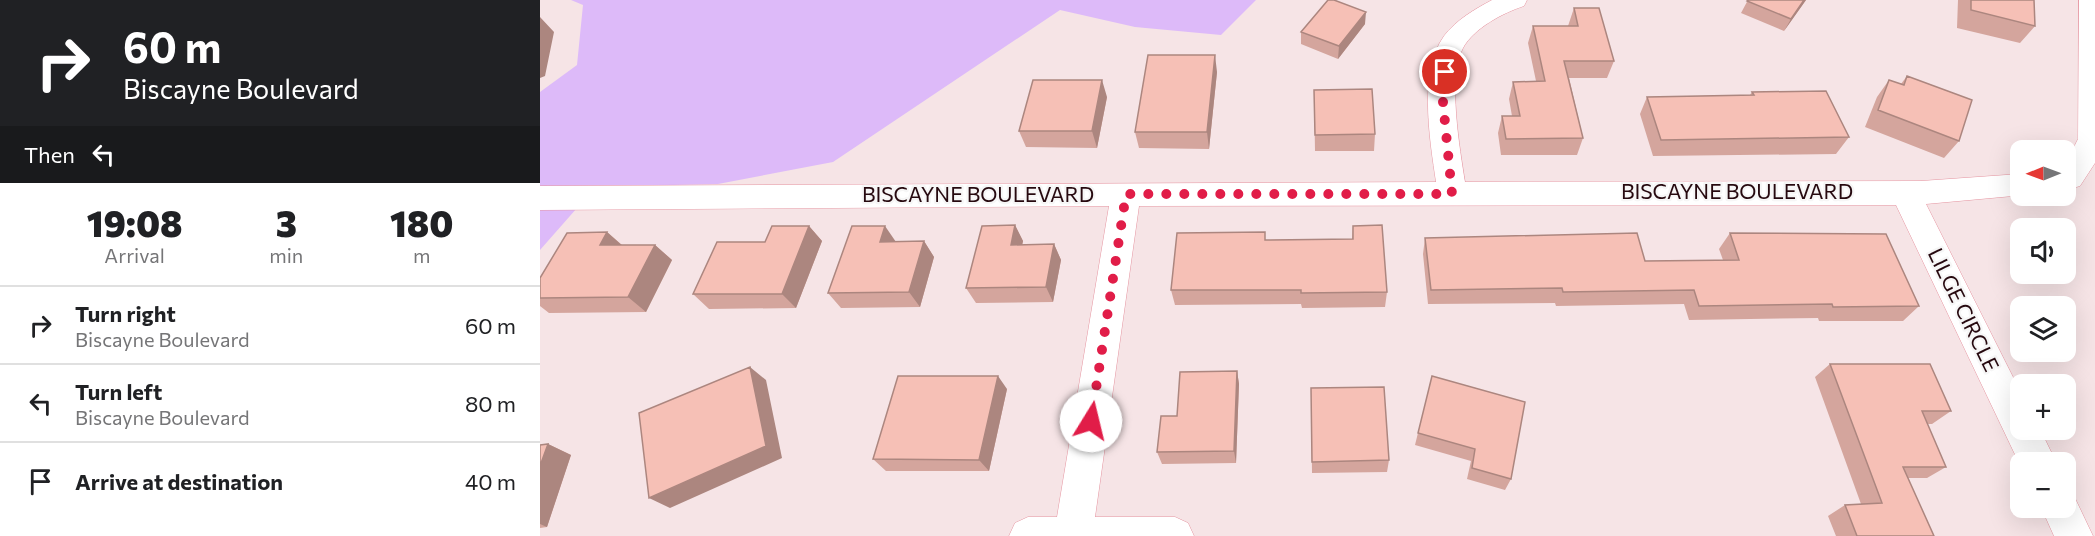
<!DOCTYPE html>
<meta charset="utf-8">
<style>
:root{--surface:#fff;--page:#f6f6f6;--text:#202124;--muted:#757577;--line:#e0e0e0}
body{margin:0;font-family:Commissioner,sans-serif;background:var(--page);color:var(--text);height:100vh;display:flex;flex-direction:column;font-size:22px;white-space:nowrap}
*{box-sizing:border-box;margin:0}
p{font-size:20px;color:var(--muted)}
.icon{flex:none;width:33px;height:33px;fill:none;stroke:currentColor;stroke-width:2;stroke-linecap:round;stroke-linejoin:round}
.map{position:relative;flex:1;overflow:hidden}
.details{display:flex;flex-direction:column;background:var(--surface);width:540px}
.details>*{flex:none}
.hud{background:#202124;color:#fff;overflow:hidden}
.needle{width:39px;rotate:269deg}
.buttons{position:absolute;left:1470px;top:140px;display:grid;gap:12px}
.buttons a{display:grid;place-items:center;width:66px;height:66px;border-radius:12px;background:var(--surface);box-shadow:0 6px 24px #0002;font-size:30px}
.pin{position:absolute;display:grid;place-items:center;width:51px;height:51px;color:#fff;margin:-26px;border:3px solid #fff;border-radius:50%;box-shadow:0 2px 6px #0007}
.me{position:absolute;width:66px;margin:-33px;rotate:9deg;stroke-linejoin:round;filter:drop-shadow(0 0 4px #0008)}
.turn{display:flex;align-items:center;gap:21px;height:126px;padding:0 24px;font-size:27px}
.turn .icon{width:78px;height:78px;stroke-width:2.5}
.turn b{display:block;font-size:42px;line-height:51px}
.then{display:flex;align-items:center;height:57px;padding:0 24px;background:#0003;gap:12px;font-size:22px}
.eta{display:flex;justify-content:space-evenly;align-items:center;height:102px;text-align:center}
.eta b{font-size:36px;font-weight:800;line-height:42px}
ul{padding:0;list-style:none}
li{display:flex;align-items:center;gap:18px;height:78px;padding:0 24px;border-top:2px solid var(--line)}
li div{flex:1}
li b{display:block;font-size:22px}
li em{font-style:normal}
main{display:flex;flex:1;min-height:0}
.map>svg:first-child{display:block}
.green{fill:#ddbaf9}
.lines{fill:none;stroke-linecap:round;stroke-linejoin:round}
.street-casing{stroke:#e695a1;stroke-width:1}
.street{fill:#fff;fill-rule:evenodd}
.wall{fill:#d4a59d}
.shaded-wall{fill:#ac867f}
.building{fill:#f6c0b6;stroke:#ac867f;stroke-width:1.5}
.route{stroke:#e11d48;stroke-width:10;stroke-dasharray:0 18}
.labels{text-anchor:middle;stroke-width:4.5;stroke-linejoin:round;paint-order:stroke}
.street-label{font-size:21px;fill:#26090f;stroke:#f6f6f6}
</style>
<main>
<section class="details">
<div class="hud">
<div class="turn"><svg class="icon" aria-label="right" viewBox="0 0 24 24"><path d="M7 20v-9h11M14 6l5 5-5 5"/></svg><div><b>60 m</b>Biscayne Boulevard</div></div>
<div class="then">Then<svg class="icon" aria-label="left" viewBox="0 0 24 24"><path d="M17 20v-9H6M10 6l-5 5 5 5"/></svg></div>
</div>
<div class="eta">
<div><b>19:08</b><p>Arrival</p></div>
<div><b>3</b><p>min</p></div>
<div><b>180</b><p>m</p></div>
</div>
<ul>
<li><svg class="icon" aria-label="right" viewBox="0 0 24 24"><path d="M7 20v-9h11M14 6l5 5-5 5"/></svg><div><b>Turn right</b><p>Biscayne Boulevard</p></div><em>60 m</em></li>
<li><svg class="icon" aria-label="left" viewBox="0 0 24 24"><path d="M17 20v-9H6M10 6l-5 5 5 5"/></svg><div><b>Turn left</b><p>Biscayne Boulevard</p></div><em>80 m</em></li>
<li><svg class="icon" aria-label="arrive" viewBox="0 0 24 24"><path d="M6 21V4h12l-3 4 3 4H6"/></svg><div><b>Arrive at destination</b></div><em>40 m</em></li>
</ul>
</section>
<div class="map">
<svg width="1555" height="536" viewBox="0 0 1555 536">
<rect width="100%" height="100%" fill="#f6e4e6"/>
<!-- green -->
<path class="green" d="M 31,0 L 716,0 L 681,35 L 595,27 L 520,10 L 293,162 L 178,184 L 0,188 L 0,92 L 37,65 L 43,5 Z
M 37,208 L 0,250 L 0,209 Z"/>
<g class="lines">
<!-- street casing -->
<g class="street-casing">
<path id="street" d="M 952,0 L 987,0 L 984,6 C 963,13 934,28 923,48 C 907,77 920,150 925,182 L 1381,181 L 1480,174 L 1480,195 L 1484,195 L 1386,204 L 1480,391 L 1480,429 L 1500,429 L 1516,462 L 1480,462 L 1480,465 L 1356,205 L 599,206 L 555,517 L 635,517 L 648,523 L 654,536 L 469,536 L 475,523 L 488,517 L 517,517 L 569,206 L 0,210 L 0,186 L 896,182 C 890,141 878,72 904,36 C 916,20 935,9 952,0 Z
M 1539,0 L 1555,0 L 1555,163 L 1540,186 L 1526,190 L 1526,163 L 1538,139 Z
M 1526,491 L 1533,494 L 1553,536 L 1514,536 L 1501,507 L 1526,507 Z"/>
</g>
<!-- street -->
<use href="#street" class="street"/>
</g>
<!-- wall -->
<path class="wall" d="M 1208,0 L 1266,0 L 1244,31 L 1201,13 Z
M 1418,0 L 1494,0 L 1495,26 L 1480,43 L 1417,28 Z
M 1034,8 L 1074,61 L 1067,78 L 1029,78 L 1043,138 L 1037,155 L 961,155 L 958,133 L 962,116 L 972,116 L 969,99 L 973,82 L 996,81 L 988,43 L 993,26 L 1028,26 Z
M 825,24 L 798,59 L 761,44 L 761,32 Z
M 677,72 L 669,149 L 599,148 L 595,132 Z
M 1367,76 L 1419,141 L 1404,158 L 1325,127 L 1337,97 L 1349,80 L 1361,84 Z
M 774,90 L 835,134 L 834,151 L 775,151 Z
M 1212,92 L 1309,137 L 1296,154 L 1113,156 L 1100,114 L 1107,97 L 1210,95 Z
M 567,97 L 557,148 L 486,147 L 479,131 Z
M 475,225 L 483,241 L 482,245 L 514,244 L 521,260 L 513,302 L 436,303 L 426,288 Z
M 269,226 L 282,241 L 256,308 L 169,309 L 153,294 L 225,242 Z
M 813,226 L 847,292 L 845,307 L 762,308 L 761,304 L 635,305 L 631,290 L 726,240 L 812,239 Z
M 67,232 L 82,245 L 115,245 L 132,260 L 106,312 L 9,313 L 0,306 L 0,278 Z
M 1190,233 L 1379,306 L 1363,321 L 1279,321 L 1278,318 L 1149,320 L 1144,304 L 1016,306 L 1015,303 L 888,304 L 883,254 L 885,238 L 1105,261 L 1183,260 L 1179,249 Z
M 384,241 L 394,257 L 380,307 L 301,308 L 288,293 L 356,242 Z
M 1290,364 L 1411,411 L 1392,424 L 1387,424 L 1406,467 L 1387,478 L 1368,478 L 1394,536 L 1296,536 L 1288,516 L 1305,505 L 1321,504 L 1275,377 Z
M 697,371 L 699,384 L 696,463 L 622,464 L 617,452 L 637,416 Z
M 892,376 L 971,479 L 965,490 L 927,479 L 931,461 L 875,445 Z
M 771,388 L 849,460 L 847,472 L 772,473 Z
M 467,389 L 449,471 L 346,471 L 333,459 Z
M 8,444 L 31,455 L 7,527 L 0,528 L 0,445 Z"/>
<!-- shaded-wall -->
<path class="shaded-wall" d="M 1264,0 L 1266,0 L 1244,31 L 1251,19 Z
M 826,12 L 825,24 L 798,59 L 799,46 Z
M 0,17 L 14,32 L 5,76 L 0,78 Z
M 675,55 L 677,72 L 669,149 L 667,132 Z
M 562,80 L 567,97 L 557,148 L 552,131 Z
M 475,225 L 483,241 L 479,260 L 471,245 Z
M 269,226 L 282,241 L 256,308 L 242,294 Z
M 345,226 L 356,242 L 340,242 Z
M 67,232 L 85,248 L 60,245 Z
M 384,241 L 394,257 L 380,307 L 369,292 Z
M 514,244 L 521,260 L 513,302 L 506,287 Z
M 115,245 L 132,260 L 106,312 L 88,297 Z
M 210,367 L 226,380 L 242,458 L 130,508 L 109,498 Z
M 697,371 L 699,384 L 696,463 L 694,451 Z
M 458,376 L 467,389 L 449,471 L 439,460 Z
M 8,444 L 31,455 L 7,527 L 0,524 L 0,466 Z"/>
<!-- building -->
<path class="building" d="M 788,0 L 794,0 L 826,12 L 799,46 L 761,32 Z
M 1208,0 L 1264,0 L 1251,19 L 1207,1 Z
M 1431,0 L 1494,0 L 1495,26 L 1431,10 Z
M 1034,8 L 1059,8 L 1074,61 L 1024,61 L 1043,138 L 966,139 L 962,116 L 980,116 L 973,82 L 1005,81 L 993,26 L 1038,26 Z
M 608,55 L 675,55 L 667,132 L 595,132 Z
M 1367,76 L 1432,100 L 1419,141 L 1338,110 L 1349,80 L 1364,85 Z
M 493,80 L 562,80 L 552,131 L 479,131 Z
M 832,89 L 835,134 L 775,135 L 774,90 Z
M 1286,91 L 1309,137 L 1121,140 L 1107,97 L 1214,95 L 1212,92 Z
M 475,225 L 471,245 L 514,244 L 506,287 L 426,288 L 442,226 Z
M 842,225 L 847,292 L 761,293 L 761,290 L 631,290 L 637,233 L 725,232 L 725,240 L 813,239 L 813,226 Z
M 232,226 L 269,226 L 242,294 L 153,294 L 177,242 L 225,242 Z
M 312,226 L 345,226 L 340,242 L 384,241 L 369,292 L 288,293 Z
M 67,232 L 60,245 L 115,245 L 88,297 L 0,298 L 0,278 L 27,233 Z
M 1097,233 L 1105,261 L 1199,260 L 1190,233 L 1346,234 L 1379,306 L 1293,307 L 1292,304 L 1159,306 L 1154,290 L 1023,292 L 1022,288 L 891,290 L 885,238 Z
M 1290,364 L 1390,364 L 1411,411 L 1382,411 L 1406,467 L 1363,467 L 1394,536 L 1317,536 L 1305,505 L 1342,503 Z
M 210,367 L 226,446 L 109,498 L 99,413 Z
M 697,371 L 694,451 L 617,452 L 621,416 L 637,416 L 640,372 Z
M 358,376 L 458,376 L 439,460 L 333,459 Z
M 892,376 L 985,402 L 971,479 L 932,468 L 935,449 L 878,433 Z
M 844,387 L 849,460 L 772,462 L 771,388 Z
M 8,444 L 0,466 L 0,445 Z"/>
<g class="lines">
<!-- route -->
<path class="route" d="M 551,421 L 586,194 L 912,194 L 903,102 L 905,72"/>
</g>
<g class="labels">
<!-- street labels -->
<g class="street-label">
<text x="1197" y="199">BISCAYNE BOULEVARD</text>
<text x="438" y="202">BISCAYNE BOULEVARD</text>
<text transform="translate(1423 310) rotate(64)" y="7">LILGE CIRCLE</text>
</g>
</g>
</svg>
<div class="buttons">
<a><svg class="needle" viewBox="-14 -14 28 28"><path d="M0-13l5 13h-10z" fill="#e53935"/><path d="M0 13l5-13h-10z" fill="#757577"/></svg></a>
<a><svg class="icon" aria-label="sound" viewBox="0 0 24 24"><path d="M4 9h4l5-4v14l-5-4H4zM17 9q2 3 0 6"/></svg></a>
<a><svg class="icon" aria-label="layers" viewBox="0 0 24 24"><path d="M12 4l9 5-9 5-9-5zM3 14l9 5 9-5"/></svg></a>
<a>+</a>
<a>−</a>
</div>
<div class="pin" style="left:905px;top:72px;background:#d93025"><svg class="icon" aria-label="arrive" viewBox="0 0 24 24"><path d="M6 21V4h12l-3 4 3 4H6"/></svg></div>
<svg class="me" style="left:551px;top:421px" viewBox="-20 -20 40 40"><circle r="19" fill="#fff"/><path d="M0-13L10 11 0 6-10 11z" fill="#e11d48"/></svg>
</div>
</main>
